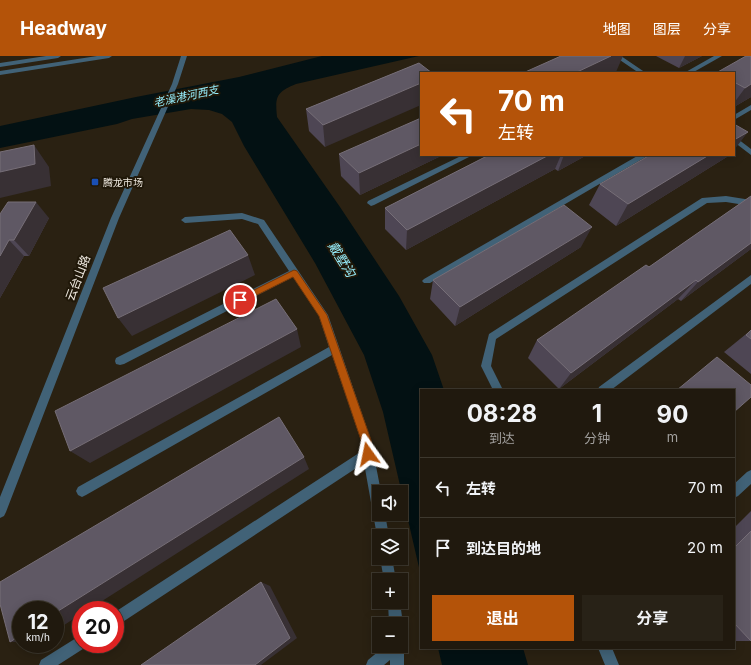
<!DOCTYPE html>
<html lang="zh">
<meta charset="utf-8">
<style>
:root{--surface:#20190e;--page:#282217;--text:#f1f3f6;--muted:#a2a09e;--line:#3d382e;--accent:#b45309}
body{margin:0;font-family:Inter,"Noto Sans SC",sans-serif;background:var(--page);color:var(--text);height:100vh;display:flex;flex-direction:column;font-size:15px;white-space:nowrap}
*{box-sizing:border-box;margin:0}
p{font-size:13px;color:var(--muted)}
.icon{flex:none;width:22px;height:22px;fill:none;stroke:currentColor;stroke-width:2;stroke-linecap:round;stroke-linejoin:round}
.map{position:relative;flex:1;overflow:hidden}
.side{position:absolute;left:420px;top:333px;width:315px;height:260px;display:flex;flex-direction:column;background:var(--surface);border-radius:0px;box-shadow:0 2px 10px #0003,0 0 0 1px var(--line)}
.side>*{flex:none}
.hud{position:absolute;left:420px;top:16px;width:315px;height:84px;border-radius:0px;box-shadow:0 2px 10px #0003,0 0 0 1px var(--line);background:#b45309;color:#fff;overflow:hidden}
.tools{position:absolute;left:372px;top:429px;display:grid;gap:8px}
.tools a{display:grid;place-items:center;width:36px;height:36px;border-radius:0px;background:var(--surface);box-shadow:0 2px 10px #0003,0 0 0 1px var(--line);font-size:20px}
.speed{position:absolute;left:12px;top:545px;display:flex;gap:8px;font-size:20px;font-weight:700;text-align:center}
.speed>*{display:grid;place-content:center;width:52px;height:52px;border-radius:50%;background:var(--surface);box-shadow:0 2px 10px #0003,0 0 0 1px var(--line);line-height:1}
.speed small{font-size:10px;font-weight:400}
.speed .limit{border:6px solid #d22;background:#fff;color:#111}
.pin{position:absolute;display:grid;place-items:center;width:34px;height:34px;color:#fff;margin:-17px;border:2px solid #fff;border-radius:50%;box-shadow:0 1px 4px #0007}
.me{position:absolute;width:44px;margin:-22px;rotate:348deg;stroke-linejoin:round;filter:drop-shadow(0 0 3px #0008)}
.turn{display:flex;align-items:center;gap:14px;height:84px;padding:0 12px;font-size:18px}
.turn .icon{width:52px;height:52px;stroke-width:2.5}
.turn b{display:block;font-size:28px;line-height:34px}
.eta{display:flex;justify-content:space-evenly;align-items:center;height:68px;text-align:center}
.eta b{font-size:24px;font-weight:700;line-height:28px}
.action{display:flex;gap:8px;margin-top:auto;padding:8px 12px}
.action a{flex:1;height:46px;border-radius:0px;background:var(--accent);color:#fff;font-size:16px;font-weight:700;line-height:46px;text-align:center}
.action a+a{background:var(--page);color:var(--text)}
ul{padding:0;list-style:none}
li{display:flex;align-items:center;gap:12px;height:60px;padding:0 12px;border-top:1px solid var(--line)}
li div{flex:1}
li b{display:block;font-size:15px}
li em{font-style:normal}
header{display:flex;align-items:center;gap:24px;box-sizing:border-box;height:56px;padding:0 20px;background:var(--accent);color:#fff}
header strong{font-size:19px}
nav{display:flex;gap:22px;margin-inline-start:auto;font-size:14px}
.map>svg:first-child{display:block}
.water{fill:#031113}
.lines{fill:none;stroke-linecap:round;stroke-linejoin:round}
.service{fill:#416277;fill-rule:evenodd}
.tertiary{fill:#416277;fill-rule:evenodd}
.wall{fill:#4e4654}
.shaded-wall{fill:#383034}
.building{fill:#5f5864;stroke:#766e77}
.route{fill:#b45309;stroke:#753606}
.transit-dot{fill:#1a4fb4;stroke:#201809;stroke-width:1.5}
.labels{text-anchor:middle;stroke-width:4;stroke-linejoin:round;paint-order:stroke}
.far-poi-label{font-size:10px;fill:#efe9e0;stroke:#201809;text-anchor:start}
.far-water-label{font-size:11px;font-style:italic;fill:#96edfb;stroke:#201809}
.street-label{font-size:12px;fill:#efe9e0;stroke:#201809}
.water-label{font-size:13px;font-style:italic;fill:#96edfb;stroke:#201809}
</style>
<header>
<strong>Headway</strong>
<nav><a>地图</a><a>图层</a><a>分享</a></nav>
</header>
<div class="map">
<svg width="751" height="609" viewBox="0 0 751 609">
<rect width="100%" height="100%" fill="#2a2112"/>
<!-- water -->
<path class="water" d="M 322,0 L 419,0 L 296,28 C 276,36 275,41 277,61 L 340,151 L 399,240 L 432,299 L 444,334 L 421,334 L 421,520 L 383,356 L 364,299 L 315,207 L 244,90 L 232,66 L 222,58 L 209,54 L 191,53 L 132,63 L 117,68 L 0,92 L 0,70 L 136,41 L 239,21 Z
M 438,592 L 523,592 L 528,609 L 442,609 Z"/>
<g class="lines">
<!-- service -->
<path class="service" d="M 614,0 L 621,0 L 646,17 L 639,17 Z
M 714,0 L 722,0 L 692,17 L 684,17 Z
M 751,49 L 751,54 L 734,64 L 734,59 Z
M 734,80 L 751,93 L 751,99 L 734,86 Z
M 463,99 L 473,99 L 374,149 L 371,150 L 367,147 L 368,145 Z
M 639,99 L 649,99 L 430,227 L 424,227 L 422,225 L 424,223 Z
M 726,140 L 751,144 L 751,150 L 726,146 L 707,147 L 496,283 L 491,310 L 503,334 L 493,334 L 481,310 L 489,278 L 702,142 Z
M 242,157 L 264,164 L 328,259 L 371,384 L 381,436 L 379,436 L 379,458 L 385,458 L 389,480 L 379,480 L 379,484 L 377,480 L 364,407 L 115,571 L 115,556 L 362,395 L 361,384 L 332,299 L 86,439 L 82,441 L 78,439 L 76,435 L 78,431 L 329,291 L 319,260 L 293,221 L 124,308 L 120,309 L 116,308 L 115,305 L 116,302 L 289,215 L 258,168 L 242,163 L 185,167 L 181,164 L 185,161 Z
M 751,219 L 751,228 L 611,334 L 598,334 L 599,331 Z
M 751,414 L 751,428 L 738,440 L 734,442 L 734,428 L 747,416 Z
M 380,502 L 392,502 L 396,524 L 384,524 Z
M 388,546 L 400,546 L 403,568 L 401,572 L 401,568 L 389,568 Z
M 81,579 L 81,588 L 87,588 L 86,591 L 58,609 L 39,609 L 41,604 Z
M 401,585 L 404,590 L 404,609 L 390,609 L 390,604 L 384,609 L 366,609 L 368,604 L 385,590 L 401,590 Z
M 598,592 L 612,592 L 619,609 L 605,609 Z"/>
<!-- tertiary -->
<path class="tertiary" d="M 46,0 L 61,0 L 58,2 L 0,11 L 0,7 Z
M 97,0 L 112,0 L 109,2 L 0,19 L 0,15 Z
M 181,0 L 187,0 L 178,28 L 119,162 L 6,456 L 4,460 L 0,462 L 0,441 L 111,162 L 172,28 Z"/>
</g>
<!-- wall -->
<path class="wall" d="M 656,0 L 702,0 L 679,12 Z
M 751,0 L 751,41 L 734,51 L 734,17 L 716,17 Z
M 419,7 L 325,91 L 309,75 L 306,53 Z
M 339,98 L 421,99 L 443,99 L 360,139 L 341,120 Z
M 489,99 L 587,99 L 558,115 L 555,113 L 406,194 L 385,173 L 385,152 Z
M 650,99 L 730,99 L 616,170 L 589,149 L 600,128 Z
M 751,140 L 751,193 L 681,245 L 678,243 L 559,333 L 528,302 L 537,284 L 649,211 Z
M 0,158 L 49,162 L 29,200 L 24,200 L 0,242 Z
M 581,191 L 455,270 L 430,243 L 433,224 Z
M 751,274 L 751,318 L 724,296 Z
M 751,455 L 751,585 L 734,585 L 734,472 Z"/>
<!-- shaded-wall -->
<path class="shaded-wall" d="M 611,0 L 623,0 L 616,16 L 614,17 L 575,17 Z
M 685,0 L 702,0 L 679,12 Z
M 421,27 L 421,49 L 325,91 L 323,69 Z
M 751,28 L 751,41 L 734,51 L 734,47 L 745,32 Z
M 748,76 L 734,94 L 734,84 Z
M 421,88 L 421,99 L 443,99 L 360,139 L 359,117 Z
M 34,89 L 49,111 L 51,130 L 0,142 L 0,116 Z
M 549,99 L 561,99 L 555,113 L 406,194 L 407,174 Z
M 564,99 L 587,99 L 558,115 Z
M 709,99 L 730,99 L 616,170 L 628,148 Z
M 36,146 L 49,162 L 29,200 L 14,184 Z
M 592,171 L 581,191 L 455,270 L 460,251 Z
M 9,184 L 24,200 L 0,242 L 0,200 Z
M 751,187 L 751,193 L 681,245 L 698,226 Z
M 248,199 L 255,219 L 132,280 L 118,262 Z
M 696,224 L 678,243 L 559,333 L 571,317 Z
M 297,273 L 301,291 L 90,407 L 70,395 Z
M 304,401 L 309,413 L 88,554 L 81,554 L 81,558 L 55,575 L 55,557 Z
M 261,526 L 270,530 L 297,582 L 261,609 L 255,609 Z
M 21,579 L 21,586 L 10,586 Z"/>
<!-- building -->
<path class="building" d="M 561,0 L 611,0 L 575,17 L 523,17 Z
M 746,0 L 751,0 L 751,28 L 745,32 L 734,26 L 734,17 L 716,17 Z
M 419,7 L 432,17 L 421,17 L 421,27 L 323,69 L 306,53 Z
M 421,62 L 421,88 L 359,117 L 339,98 Z
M 734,68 L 748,76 L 734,84 Z
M 34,89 L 35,108 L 0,116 L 0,96 Z
M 489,99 L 549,99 L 407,174 L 385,152 Z
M 650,99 L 709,99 L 628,148 L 600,128 Z
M 751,140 L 751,187 L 698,226 L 696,224 L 571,317 L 537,284 L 646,209 L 649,211 Z
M 8,146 L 36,146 L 14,184 L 9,184 L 0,200 L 0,158 Z
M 564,149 L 592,171 L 460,251 L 433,224 Z
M 230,174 L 248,199 L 118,262 L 103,232 Z
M 276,243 L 297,273 L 70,395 L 55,355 Z
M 751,274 L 751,283 L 746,279 Z
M 717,301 L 751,329 L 751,341 L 734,356 L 734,334 L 677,334 Z
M 279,361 L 304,401 L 55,557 L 55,554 L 21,554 L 21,579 L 10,586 L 0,548 L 0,526 Z
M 751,475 L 751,585 L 734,567 L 734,492 Z
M 261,526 L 290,582 L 255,609 L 141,609 Z"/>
<!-- route -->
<path class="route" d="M 294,214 L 297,215 L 327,259 L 371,384 L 373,398 L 372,402 L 368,403 L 365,402 L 361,384 L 319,260 L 293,221 L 243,246 L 238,246 L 236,244 L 238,242 Z"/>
<!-- markers -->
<rect class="transit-dot" x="91" y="122" width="8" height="8" rx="2"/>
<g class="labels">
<!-- far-poi labels -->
<g class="far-poi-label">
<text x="103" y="130">腾龙市场</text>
</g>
<!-- far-water labels -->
<g class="far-water-label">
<text transform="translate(186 40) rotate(-12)" y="4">老澡港河西支</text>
</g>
<!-- street labels -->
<g class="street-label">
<text transform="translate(78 222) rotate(-69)" y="4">云台山路</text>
</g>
<!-- water labels -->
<g class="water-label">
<text transform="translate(342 203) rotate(58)" y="5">戴墅沟</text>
</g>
</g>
</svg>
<div class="tools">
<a><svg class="icon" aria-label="sound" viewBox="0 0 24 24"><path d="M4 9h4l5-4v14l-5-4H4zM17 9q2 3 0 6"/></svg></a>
<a><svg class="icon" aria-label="layers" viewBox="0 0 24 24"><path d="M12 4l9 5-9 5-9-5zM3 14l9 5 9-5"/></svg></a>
<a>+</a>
<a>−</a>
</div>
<div class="speed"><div>12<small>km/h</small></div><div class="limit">20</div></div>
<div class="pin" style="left:240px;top:244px;background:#d93025"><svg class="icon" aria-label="arrive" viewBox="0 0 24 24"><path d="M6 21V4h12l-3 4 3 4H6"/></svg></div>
<svg class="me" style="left:368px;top:398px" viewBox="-20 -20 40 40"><path d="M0-17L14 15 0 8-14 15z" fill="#b45309" stroke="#fff" stroke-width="4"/></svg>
<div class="hud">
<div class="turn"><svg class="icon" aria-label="left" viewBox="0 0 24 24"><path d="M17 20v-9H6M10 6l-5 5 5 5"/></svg><div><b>70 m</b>左转</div></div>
</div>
<section class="side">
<div class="eta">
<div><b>08:28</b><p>到达</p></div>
<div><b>1</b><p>分钟</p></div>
<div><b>90</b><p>m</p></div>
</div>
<ul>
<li><svg class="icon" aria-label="left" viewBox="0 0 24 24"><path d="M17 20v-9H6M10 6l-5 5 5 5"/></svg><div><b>左转</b></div><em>70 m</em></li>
<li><svg class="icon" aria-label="arrive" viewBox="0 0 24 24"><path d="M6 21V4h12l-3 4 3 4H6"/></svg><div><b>到达目的地</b></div><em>20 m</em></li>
</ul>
<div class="action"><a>退出</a><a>分享</a></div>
</section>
</div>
